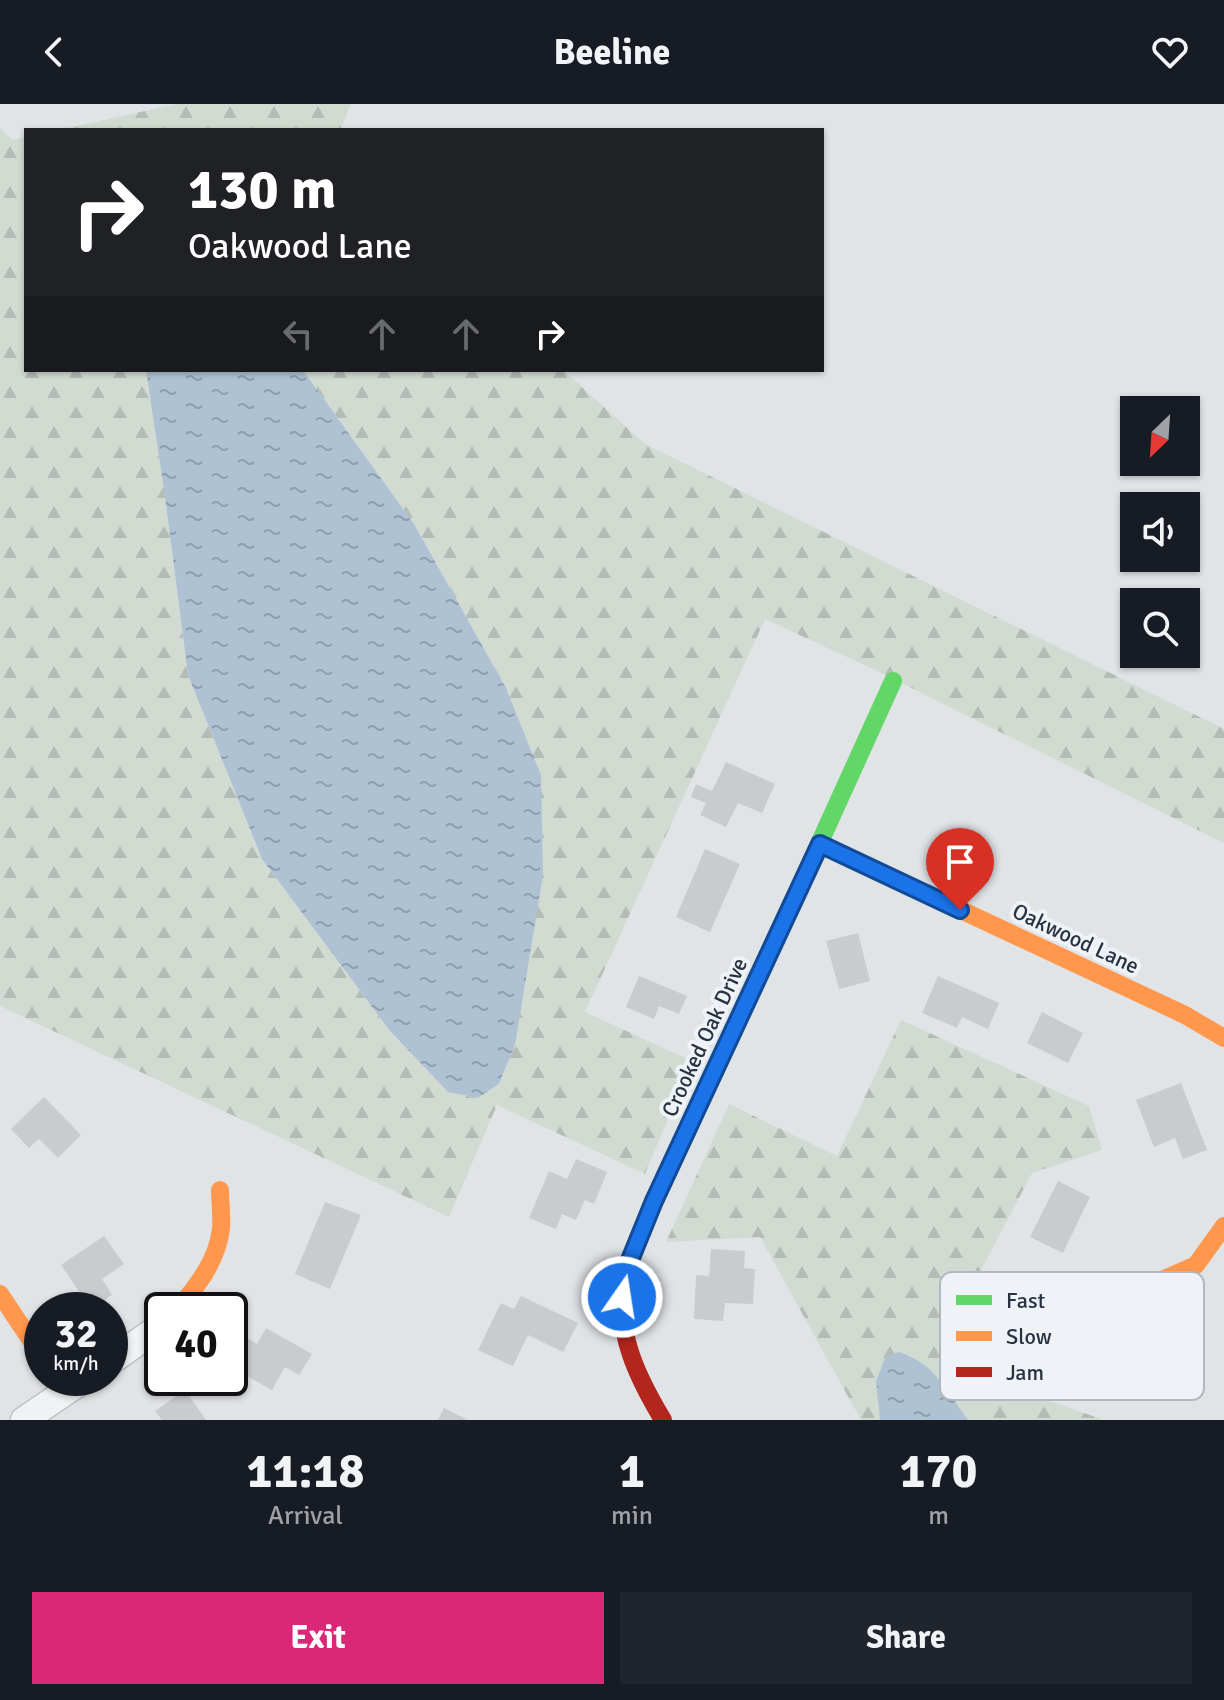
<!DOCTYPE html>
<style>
:root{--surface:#171b24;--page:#20242c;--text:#f1f3f6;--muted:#9ea1a6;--accent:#db2777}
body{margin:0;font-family:Signika,sans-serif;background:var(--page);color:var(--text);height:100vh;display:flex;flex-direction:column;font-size:30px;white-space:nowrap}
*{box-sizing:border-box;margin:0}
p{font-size:26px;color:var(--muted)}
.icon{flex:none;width:44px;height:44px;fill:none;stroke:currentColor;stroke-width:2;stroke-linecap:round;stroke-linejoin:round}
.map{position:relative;height:1316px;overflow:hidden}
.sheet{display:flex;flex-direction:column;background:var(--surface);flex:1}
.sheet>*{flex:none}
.top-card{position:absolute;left:24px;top:24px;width:800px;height:244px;border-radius:0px;box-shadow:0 2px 6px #0004;background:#202124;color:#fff;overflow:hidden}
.needle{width:52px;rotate:205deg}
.controls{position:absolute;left:1120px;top:292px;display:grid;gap:16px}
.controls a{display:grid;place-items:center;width:80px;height:80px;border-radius:0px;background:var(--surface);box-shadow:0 2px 6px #0004;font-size:40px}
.speed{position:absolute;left:24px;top:1188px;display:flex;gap:16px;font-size:40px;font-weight:700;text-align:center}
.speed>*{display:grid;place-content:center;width:104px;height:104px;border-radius:50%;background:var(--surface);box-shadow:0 2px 6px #0004;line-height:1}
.speed small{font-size:20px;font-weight:400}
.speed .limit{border:4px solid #111;border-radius:12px;background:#fff;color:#111}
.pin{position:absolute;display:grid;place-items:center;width:68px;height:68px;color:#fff;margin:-82px -34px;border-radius:50% 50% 50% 0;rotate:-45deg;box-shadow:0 0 8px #0007}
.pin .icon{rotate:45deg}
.me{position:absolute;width:88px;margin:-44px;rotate:13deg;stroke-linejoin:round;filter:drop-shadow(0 0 6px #0008)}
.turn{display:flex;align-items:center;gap:28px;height:168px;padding:0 32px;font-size:36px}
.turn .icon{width:104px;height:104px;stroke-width:2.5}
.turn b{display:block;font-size:56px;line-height:68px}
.lanes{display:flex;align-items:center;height:76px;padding:0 32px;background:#0003;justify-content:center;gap:40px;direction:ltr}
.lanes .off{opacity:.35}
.eta{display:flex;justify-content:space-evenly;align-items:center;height:136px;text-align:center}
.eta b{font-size:48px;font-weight:700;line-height:56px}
.action{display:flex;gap:16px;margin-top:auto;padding:16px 32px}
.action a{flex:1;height:92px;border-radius:0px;background:var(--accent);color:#fff;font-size:32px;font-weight:700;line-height:92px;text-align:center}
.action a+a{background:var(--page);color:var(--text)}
header{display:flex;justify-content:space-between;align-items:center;height:104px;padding:0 32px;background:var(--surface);font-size:36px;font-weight:700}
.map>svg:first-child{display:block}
.forest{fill:url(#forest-firs)}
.water{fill:url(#water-ripples)}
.building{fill:#c9cccf}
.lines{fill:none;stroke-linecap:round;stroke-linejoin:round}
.street-casing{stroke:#bfc2c5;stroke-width:29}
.street{stroke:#f1f2f3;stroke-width:26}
.fast{stroke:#63d668;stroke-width:18}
.slow{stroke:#ff974d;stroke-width:18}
.jam{stroke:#b3261e;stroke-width:18}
.route-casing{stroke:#114b97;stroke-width:20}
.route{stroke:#1a73e8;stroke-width:14}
.labels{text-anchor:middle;stroke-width:8;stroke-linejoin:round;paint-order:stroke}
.street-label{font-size:22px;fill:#283240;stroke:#eff2f6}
.key{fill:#eff2f6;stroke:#b3b8bf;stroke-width:2}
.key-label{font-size:22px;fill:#283240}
</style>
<header><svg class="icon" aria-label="back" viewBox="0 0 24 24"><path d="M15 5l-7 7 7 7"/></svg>Beeline<svg class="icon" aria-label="heart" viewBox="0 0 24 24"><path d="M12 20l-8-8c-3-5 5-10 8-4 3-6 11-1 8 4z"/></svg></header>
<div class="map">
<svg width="1224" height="1316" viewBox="0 0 1224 1316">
<defs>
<pattern id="forest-firs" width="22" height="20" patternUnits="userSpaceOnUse" patternTransform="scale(2)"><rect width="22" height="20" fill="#d2dbd2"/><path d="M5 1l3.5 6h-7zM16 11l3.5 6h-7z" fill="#b4bcb5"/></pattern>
<pattern id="water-ripples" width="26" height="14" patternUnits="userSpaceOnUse" patternTransform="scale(2)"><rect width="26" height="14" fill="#afc2d3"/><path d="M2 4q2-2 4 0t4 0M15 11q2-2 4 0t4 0" fill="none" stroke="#8e9ead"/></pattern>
</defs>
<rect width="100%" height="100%" fill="#e1e4e7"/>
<!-- forest -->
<path class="forest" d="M 177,0 L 351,0 L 340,26 L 58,26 Z
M 0,24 L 12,36 L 26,33 L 26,266 L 146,266 L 165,393 L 188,571 L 262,755 L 390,927 L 448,988 L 478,994 L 499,981 L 515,941 L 541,671 L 506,584 L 414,420 L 303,266 L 563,266 L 645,340 L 1224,625 L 1224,739 L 875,566 L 765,515 L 585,908 L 692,957 L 645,1070 L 497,1001 L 449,1113 L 0,902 Z
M 901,916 L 1089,1002 L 1102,1046 L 1032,1069 L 977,1174 L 985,1274 L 1104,1316 L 861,1316 L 760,1133 L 666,1138 L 729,1000 L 837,1052 Z"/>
<!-- water -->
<path class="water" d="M 146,266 L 303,266 L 414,420 L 506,584 L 541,671 L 543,771 L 515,941 L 499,980 L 478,994 L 448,988 L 390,927 L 262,755 L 188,571 L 165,393 Z
M 899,1248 C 936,1260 946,1286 968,1316 L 880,1316 L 876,1277 L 886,1252 Z"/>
<!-- building -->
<path class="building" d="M 726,658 L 775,680 L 762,709 L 738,699 L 726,723 L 700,711 L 706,699 L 691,693 L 696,680 L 712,687 Z
M 705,745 L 740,760 L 710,828 L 676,813 Z
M 858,829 L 870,877 L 839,885 L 826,837 Z
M 639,872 L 687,892 L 679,910 L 659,902 L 654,915 L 626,903 Z
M 938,872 L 999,899 L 988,925 L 962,913 L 957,924 L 922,909 Z
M 1042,908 L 1083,929 L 1068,959 L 1027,939 Z
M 1181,979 L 1207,1046 L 1183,1055 L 1175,1034 L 1154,1043 L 1136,996 Z
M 44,993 L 81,1031 L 58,1054 L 39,1035 L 29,1044 L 11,1025 Z
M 576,1055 L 607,1068 L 594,1100 L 585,1096 L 576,1116 L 562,1110 L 556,1125 L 529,1114 L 549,1067 L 567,1075 Z
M 1058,1077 L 1090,1093 L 1063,1149 L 1030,1133 Z
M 325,1098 L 361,1111 L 330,1185 L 295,1170 Z
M 104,1132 L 124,1160 L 102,1175 L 112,1191 L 91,1205 L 61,1161 Z
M 711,1145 L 745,1147 L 744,1164 L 755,1165 L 753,1200 L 725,1199 L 723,1217 L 694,1215 L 696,1171 L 709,1172 Z
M 521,1192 L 578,1219 L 563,1248 L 528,1231 L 513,1262 L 478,1246 L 501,1199 L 514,1205 Z
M 266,1224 L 312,1250 L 299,1271 L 285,1263 L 272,1286 L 231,1263 L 247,1234 L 257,1240 Z
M 185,1286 L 206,1316 L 162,1316 L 155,1307 Z
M 444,1304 L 468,1316 L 438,1316 Z"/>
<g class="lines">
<!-- street casing -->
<g class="street-casing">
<path id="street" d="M 110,1258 L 162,1221
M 24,1316 L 86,1274"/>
</g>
<!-- street -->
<use href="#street" class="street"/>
<!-- fast -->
<path class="fast" d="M 815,749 L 893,577"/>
<!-- slow -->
<path class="slow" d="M 820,740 L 1185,911 L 1224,934
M 659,1087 L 815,749
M 1160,1177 L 1196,1161 L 1224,1122
M 0,1190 L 42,1253
M 177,1206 C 197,1182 218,1156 221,1124 C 222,1111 220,1098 220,1086"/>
<!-- jam -->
<path class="jam" d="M 659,1087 C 646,1116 630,1148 624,1180 C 615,1229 639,1276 663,1316"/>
</g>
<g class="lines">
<!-- route casing -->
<g class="route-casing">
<path id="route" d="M 622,1193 L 626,1166 L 654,1097 L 820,740 L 960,806"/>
</g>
<!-- route -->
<use href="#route" class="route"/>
</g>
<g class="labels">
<!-- street labels -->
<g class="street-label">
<text transform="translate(1076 834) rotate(25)" y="8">Oakwood Lane</text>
<text transform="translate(704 933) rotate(-65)" y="8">Crooked Oak Drive</text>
</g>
</g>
<!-- legend -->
<rect x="940" y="1168" width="264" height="128" rx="12" class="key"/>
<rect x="956" y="1191" width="36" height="10" fill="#63d668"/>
<rect x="956" y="1227" width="36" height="10" fill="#ff974d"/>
<rect x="956" y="1263" width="36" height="10" fill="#b3261e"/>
<g class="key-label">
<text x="1006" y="1204">Fast</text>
<text x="1006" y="1240">Slow</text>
<text x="1006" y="1276">Jam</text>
</g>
</svg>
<div class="controls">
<a><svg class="needle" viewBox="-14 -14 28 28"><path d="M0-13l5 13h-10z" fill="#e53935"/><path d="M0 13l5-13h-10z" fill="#9ea1a6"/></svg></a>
<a><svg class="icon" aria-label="sound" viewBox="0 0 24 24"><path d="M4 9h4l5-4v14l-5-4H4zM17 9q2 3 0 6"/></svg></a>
<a><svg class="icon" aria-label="search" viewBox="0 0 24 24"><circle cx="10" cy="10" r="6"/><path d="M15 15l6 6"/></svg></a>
</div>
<div class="speed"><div>32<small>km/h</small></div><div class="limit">40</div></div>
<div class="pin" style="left:960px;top:806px;background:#d93025"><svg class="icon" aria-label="arrive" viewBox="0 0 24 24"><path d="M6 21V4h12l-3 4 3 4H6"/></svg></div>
<svg class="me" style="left:622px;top:1193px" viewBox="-20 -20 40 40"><circle r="17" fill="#1a73e8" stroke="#fff" stroke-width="3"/><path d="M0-11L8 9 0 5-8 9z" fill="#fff"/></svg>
<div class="top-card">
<div class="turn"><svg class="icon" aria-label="right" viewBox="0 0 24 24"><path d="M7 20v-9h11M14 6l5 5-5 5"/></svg><div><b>130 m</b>Oakwood Lane</div></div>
<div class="lanes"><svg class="icon off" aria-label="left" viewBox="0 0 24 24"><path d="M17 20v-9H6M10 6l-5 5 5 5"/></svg><svg class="icon off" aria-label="ahead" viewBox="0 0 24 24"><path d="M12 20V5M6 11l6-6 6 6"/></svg><svg class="icon off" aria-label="ahead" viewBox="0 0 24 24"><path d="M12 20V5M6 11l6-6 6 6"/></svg><svg class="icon" aria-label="right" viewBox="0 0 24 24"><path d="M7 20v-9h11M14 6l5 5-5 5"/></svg></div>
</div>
</div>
<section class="sheet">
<div class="eta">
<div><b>11:18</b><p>Arrival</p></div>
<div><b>1</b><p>min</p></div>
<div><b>170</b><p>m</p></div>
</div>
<div class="action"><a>Exit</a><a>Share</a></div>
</section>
